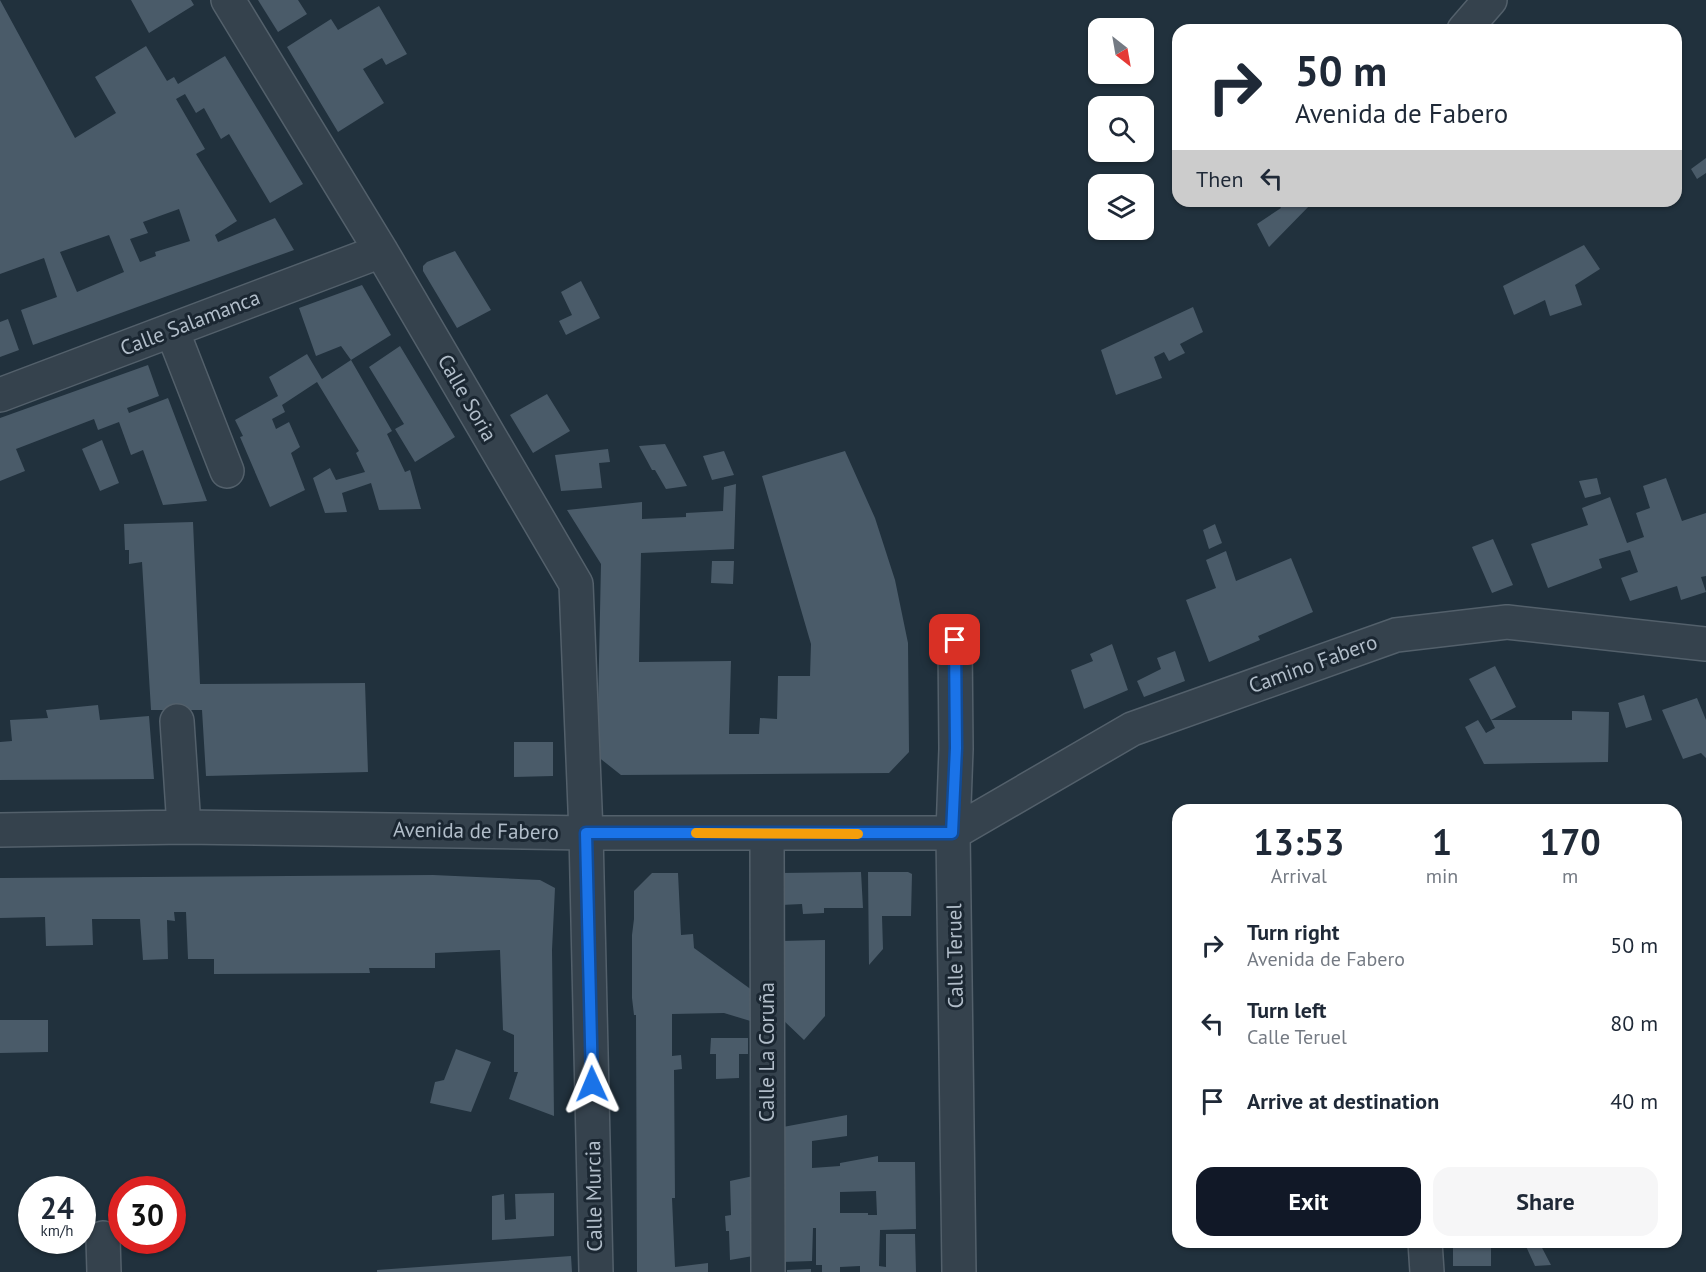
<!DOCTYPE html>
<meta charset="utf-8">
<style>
:root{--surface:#fff;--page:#f6f6f7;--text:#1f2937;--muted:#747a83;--accent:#111827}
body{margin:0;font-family:"PT Sans",sans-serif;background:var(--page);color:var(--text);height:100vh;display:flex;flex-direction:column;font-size:22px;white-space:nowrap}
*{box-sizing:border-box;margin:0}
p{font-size:20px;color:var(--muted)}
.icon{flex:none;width:33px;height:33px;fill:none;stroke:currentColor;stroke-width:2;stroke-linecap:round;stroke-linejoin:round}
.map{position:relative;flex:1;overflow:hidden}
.details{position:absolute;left:1172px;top:804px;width:510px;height:444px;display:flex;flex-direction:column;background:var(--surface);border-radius:18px;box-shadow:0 2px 4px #0004}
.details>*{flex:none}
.guide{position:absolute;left:1172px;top:24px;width:510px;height:183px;border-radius:18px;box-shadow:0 2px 4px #0004;background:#fff;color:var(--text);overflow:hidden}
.needle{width:39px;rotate:149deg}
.tools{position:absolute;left:1088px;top:18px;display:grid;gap:12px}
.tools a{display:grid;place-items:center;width:66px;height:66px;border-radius:12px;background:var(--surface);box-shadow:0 2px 4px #0004;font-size:30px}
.speed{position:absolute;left:18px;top:1176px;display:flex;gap:12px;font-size:30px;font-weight:700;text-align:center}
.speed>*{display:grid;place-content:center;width:78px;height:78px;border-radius:50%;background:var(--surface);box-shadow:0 2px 4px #0004;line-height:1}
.speed small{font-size:15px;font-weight:400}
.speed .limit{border:9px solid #d22;background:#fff;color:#111}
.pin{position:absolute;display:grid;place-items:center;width:51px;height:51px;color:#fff;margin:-26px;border-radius:12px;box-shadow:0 3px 9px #0006}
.me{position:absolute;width:66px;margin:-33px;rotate:359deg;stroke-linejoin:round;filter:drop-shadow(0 0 4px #0008)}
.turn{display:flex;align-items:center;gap:21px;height:126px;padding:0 24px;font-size:27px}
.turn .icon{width:78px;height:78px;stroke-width:2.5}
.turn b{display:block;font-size:42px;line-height:51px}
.then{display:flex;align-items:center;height:57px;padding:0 24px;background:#0003;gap:12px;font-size:22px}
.eta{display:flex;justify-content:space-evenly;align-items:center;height:102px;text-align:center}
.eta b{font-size:36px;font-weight:800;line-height:42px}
.action{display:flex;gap:12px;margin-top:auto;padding:12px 24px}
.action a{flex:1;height:69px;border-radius:18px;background:var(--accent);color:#fff;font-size:24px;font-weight:800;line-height:69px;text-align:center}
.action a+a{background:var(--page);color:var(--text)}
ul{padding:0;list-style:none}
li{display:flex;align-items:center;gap:18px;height:78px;padding:0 24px}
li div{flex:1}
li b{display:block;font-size:22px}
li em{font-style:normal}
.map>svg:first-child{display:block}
.building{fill:#4a5b69;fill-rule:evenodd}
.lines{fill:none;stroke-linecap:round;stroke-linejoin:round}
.minor-casing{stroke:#53606b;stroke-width:36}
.minor{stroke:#35424d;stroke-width:33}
.route-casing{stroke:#114b97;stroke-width:15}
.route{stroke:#1a73e8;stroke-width:10}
.slow{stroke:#f59e0b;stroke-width:10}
.labels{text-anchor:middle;stroke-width:6;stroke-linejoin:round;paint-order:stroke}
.street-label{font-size:21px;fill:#b1bdc9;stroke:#1b2732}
</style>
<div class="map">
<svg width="1706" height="1272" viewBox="0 0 1706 1272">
<rect width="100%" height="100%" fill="#21313d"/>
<!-- building -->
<path class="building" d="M 0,0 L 75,138 L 116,113 L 95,77 L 146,46 L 167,81 L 174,77 L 178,84 L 225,56 L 303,184 L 270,203 L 229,134 L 221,139 L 204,108 L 196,113 L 185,94 L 176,99 L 205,149 L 196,154 L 237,221 L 215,235 L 218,242 L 275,218 L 294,250 L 33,345 L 21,310 L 57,297 L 44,258 L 0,274 ZM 179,209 L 190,241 L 155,252 L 156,256 L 140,262 L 130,239 L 148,233 L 143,222 ZM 109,235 L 124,272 L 77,292 L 60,252 Z
M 131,0 L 191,0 L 194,5 L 149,33 Z
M 258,0 L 298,0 L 307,14 L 278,32 Z
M 379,6 L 407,54 L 386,65 L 382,58 L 363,69 L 384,103 L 338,132 L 287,47 L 331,19 L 338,30 Z
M 1706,158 L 1706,173 L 1697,179 L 1691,169 Z
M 1277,201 L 1314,201 L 1269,247 L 1257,224 L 1281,208 Z
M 1584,245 L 1600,269 L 1575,285 L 1582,305 L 1550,316 L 1545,300 L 1514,315 L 1503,286 Z
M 455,251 L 491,310 L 457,328 L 423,271 L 423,266 L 427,262 Z
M 581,281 L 600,318 L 566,335 L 559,321 L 572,315 L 561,292 Z
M 362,285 L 391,335 L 351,360 L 341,346 L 316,356 L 299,308 Z
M 1193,307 L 1203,332 L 1180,344 L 1185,353 L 1169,361 L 1164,352 L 1154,357 L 1162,378 L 1116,395 L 1101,350 Z
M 8,319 L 19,350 L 0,357 L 0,322 Z
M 400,346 L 455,437 L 415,462 L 395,429 L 404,424 L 369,367 Z
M 307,354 L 322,379 L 351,360 L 392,431 L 387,434 L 405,472 L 410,470 L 421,509 L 379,510 L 371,483 L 342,493 L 347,512 L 325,513 L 313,478 L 330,468 L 336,480 L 365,472 L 356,453 L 359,451 L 317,382 L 282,405 L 285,412 L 272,419 L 276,429 L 289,422 L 300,447 L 291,453 L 305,490 L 270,507 L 240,437 L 243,436 L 235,420 L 278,396 L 269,377 Z
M 148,365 L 159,396 L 127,408 L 129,413 L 168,398 L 207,501 L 163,505 L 143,450 L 131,455 L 119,422 L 98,430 L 94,419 L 16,449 L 25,471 L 0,481 L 0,418 Z
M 547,394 L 570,431 L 533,453 L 510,415 Z
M 102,440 L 119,483 L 100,491 L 82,449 Z
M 665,444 L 687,486 L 666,489 L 655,470 L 652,470 L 639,446 Z
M 608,449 L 610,462 L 599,463 L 602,488 L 561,491 L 555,455 Z
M 724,451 L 734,475 L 712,480 L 703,456 Z
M 845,451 L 875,518 L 895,580 L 908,643 L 909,752 L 889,773 L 621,775 L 597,756 L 601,564 L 567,510 L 642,502 L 642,519 L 686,517 L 686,513 L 723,511 L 724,487 L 736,484 L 734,549 L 641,553 L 639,662 L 731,661 L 729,734 L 759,734 L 760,718 L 777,719 L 778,676 L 810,676 L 811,644 L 762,476 Z
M 1597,478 L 1601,494 L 1585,498 L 1579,481 Z
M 1666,478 L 1682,521 L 1706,513 L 1706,576 L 1701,577 L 1706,592 L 1681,600 L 1677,586 L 1630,601 L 1621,578 L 1638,572 L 1630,550 L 1599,559 L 1602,568 L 1548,588 L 1531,544 L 1588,525 L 1582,508 L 1610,497 L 1627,543 L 1644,537 L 1636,513 L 1650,508 L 1643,486 Z
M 193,522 L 200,684 L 365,683 L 368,772 L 206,776 L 202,710 L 151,710 L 142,562 L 129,564 L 129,550 L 125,550 L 124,524 Z
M 1215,524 L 1222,543 L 1209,549 L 1203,530 Z
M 1493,539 L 1513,585 L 1492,593 L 1472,547 Z
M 1226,551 L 1236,581 L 1291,558 L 1313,612 L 1258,636 L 1260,640 L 1209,662 L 1186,600 L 1216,588 L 1206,560 Z
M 712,561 L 734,561 L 733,584 L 711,583 Z
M 1112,644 L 1128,690 L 1084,709 L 1071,670 L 1093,661 L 1090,654 Z
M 1175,651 L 1185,681 L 1144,697 L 1137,681 L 1161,669 L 1157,658 Z
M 1495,666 L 1516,707 L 1491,720 L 1469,679 Z
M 1644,695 L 1652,720 L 1626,728 L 1618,703 Z
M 1697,698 L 1706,720 L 1706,758 L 1701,753 L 1683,759 L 1662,710 Z
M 98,705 L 100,720 L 149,716 L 154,779 L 0,780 L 0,742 L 12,741 L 10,720 L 48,718 L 46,710 Z
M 1572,711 L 1609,712 L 1608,762 L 1484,764 L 1465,727 L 1478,720 L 1486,733 L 1495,728 L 1491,720 L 1572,720 Z
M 514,742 L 553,742 L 553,776 L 514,777 Z
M 861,872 L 863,908 L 824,908 L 824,913 L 803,914 L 802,904 L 781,905 L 780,873 Z
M 868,872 L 908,872 L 912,874 L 911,916 L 882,916 L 883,949 L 869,965 Z
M 652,873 L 678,873 L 681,935 L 693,934 L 694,948 L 756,993 L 757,1023 L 724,1013 L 672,1014 L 672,1056 L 681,1055 L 682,1069 L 674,1070 L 675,1198 L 672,1198 L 675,1267 L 708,1263 L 708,1272 L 637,1272 L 636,1015 L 634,1015 L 632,998 L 632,935 L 634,919 L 634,891 Z
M 433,875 L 540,880 L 555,888 L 552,950 L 554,1116 L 509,1099 L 518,1072 L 514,1072 L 514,1035 L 503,1030 L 500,950 L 435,953 L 435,968 L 369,968 L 370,973 L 214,974 L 214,959 L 188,959 L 186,912 L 174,912 L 175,921 L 167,920 L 168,959 L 143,960 L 140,919 L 92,919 L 93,945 L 46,946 L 45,917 L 0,918 L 0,878 Z
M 825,940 L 825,1016 L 804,1040 L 782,1019 L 781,941 Z
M 0,1020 L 48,1020 L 48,1052 L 0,1053 Z
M 711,1038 L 748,1038 L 748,1054 L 739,1054 L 739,1078 L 716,1079 L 716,1054 L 710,1054 Z
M 456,1049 L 491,1062 L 471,1112 L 430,1103 L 435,1082 L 444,1080 Z
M 847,1115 L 847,1136 L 812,1141 L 812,1168 L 840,1166 L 840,1163 L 878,1156 L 878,1162 L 915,1162 L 916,1229 L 880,1230 L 879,1266 L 886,1267 L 886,1234 L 915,1234 L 916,1272 L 860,1272 L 860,1266 L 840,1267 L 840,1272 L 822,1272 L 822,1265 L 816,1265 L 816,1228 L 813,1228 L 812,1261 L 782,1262 L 783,1127 ZM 876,1191 L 877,1215 L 868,1215 L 868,1213 L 840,1213 L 840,1192 Z
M 758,1175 L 759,1255 L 730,1260 L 729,1231 L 726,1231 L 725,1216 L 731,1215 L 730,1181 Z
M 554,1193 L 554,1236 L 492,1240 L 492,1196 L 504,1194 L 505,1220 L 516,1219 L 515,1194 Z
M 1453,1242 L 1491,1242 L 1491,1266 L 1453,1266 Z
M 1524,1242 L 1539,1242 L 1551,1265 L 1535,1266 Z
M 571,1256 L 572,1272 L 377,1272 L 377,1270 Z
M 811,1269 L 811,1272 L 787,1272 L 787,1270 Z"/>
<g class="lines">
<!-- minor casing -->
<g class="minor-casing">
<path id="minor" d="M 228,0 L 381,251 L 576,584 L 586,833 L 596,1272
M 1464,30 L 1490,0
M 172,330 L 227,471
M 0,395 L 381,251
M 955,640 L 956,749 L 953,833 L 959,1272
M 177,721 L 184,827
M 0,830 L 184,827 L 586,833 L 953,833 L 1132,729 L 1396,635 L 1507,622 L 1706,644
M 767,833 L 768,1272
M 103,1238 L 104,1272
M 1425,1242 L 1427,1272"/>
</g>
<!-- minor -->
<use href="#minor" class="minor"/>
</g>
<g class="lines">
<!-- route casing -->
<g class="route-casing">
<path id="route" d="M 592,1084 L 586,833 L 952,833 L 956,748 L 955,640"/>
</g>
<!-- route -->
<use href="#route" class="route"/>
<!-- slow -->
<path class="slow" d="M 696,833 L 858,834"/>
</g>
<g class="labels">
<!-- street labels -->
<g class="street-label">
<text transform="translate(190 323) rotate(-21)" y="7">Calle Salamanca</text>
<text transform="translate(467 398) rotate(60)" y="7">Calle Soria</text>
<text transform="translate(1313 664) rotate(-20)" y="7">Camino Fabero</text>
<text transform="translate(476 831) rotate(1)" y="7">Avenida de Fabero</text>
<text transform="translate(955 956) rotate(-91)" y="7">Calle Teruel</text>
<text transform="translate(767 1052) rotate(-90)" y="7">Calle La Coruña</text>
<text transform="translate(594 1196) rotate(-91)" y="7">Calle Murcia</text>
</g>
</g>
</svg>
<div class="tools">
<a><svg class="needle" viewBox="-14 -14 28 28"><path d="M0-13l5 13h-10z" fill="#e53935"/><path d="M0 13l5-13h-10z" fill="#747a83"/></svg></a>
<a><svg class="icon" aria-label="search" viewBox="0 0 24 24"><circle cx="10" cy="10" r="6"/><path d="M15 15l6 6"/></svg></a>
<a><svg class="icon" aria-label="layers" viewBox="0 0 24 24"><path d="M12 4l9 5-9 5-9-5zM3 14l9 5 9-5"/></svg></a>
</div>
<div class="speed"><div>24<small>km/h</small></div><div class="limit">30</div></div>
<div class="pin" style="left:955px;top:640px;background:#d93025"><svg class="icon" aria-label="arrive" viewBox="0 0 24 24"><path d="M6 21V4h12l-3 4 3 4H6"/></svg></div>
<svg class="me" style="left:592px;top:1084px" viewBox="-20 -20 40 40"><path d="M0-17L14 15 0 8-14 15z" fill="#1a73e8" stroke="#fff" stroke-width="4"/></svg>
<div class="guide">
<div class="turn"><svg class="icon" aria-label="right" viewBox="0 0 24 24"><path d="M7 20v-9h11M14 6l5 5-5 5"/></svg><div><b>50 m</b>Avenida de Fabero</div></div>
<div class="then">Then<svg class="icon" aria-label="left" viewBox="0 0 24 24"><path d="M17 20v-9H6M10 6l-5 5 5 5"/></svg></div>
</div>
<section class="details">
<div class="eta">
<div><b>13:53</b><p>Arrival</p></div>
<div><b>1</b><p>min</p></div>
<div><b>170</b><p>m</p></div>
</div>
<ul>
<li><svg class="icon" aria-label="right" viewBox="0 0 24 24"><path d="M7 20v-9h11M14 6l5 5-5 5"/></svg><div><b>Turn right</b><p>Avenida de Fabero</p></div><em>50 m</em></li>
<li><svg class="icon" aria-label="left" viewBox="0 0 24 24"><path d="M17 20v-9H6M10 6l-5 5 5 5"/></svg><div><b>Turn left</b><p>Calle Teruel</p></div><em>80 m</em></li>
<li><svg class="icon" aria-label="arrive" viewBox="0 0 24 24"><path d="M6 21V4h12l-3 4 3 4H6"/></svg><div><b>Arrive at destination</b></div><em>40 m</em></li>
</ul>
<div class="action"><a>Exit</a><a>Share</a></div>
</section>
</div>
